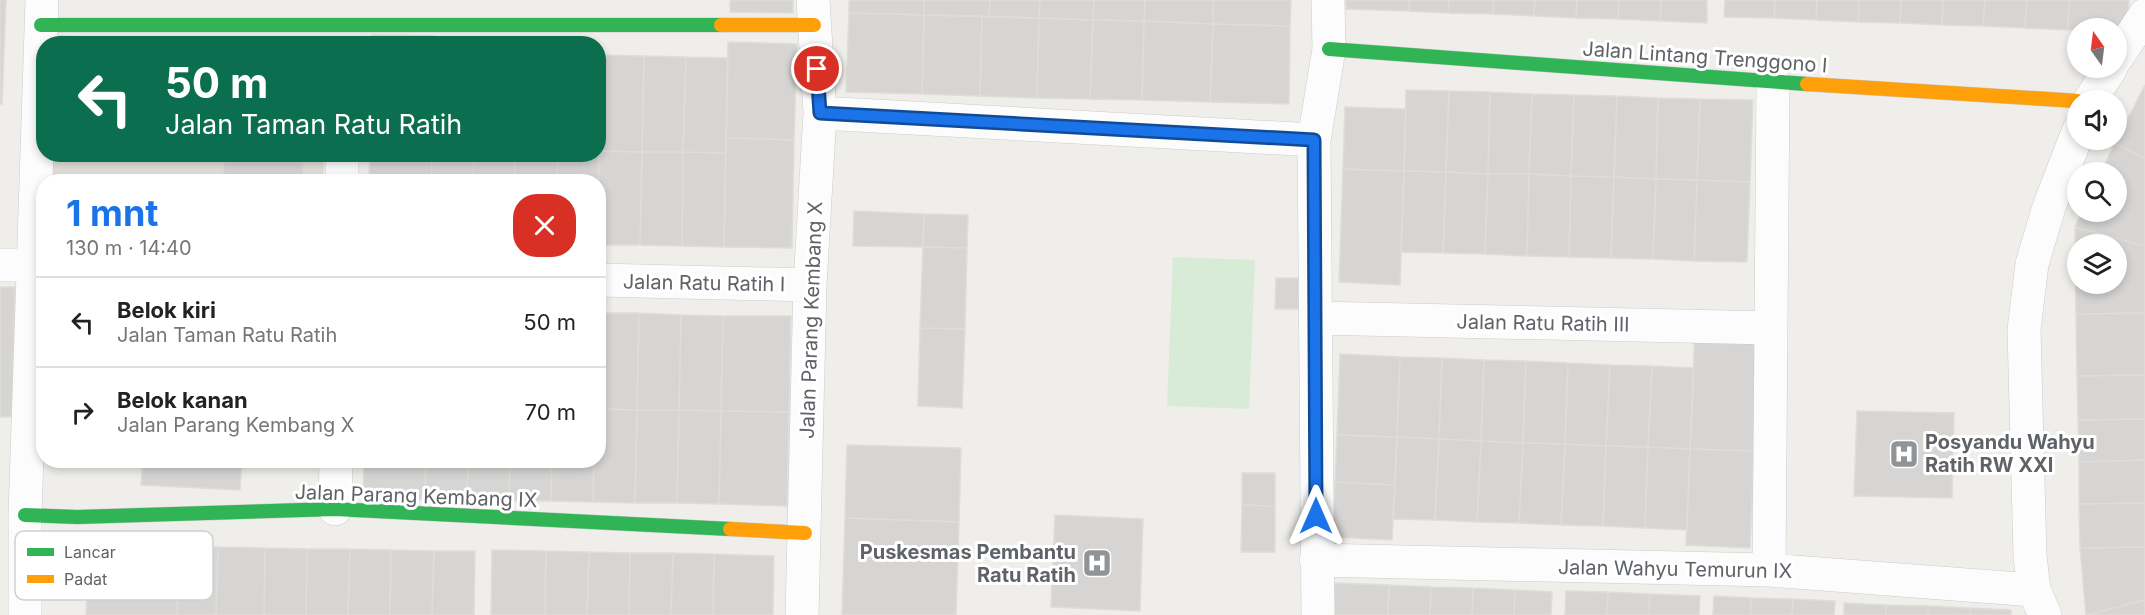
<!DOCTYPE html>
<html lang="id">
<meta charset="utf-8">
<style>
:root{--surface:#fff;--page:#f2f2f2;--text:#222;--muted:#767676;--line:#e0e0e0;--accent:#1a73e8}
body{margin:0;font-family:Inter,sans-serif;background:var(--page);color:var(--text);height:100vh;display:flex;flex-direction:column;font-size:22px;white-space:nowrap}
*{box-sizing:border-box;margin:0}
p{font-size:20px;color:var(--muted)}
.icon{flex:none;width:33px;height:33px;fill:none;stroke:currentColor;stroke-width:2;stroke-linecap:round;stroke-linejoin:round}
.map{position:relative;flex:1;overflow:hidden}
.drawer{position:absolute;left:36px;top:174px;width:570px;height:294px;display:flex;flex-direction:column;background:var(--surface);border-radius:24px;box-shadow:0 3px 9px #0003}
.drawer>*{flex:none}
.guide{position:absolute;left:36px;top:36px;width:570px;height:126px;border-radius:24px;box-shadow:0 3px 9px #0003;background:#0b6e4f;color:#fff;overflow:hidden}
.needle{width:39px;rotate:346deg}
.buttons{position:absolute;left:2067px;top:18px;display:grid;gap:12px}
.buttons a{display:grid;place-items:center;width:60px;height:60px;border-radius:50%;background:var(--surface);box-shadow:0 3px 9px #0003;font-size:30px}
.pin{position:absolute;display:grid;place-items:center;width:51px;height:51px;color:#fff;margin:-26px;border:3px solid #fff;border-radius:50%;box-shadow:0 2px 6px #0007}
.me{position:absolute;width:66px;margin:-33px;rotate:0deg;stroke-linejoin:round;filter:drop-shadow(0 0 4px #0008)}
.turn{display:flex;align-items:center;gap:21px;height:126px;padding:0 30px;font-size:27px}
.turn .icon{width:78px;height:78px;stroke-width:2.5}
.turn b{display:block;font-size:42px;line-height:51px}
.round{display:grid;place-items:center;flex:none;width:63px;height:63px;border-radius:24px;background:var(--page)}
.summary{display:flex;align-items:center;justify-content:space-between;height:102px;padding:0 30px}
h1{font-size:36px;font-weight:700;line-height:45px;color:var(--accent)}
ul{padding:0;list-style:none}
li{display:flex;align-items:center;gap:18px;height:90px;padding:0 30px;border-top:2px solid var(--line)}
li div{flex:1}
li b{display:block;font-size:22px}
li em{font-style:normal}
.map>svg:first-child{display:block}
.education{fill:#e2e0da}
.green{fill:#d8ebd6}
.building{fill:#d6d5d3;stroke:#deddd9;stroke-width:1.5;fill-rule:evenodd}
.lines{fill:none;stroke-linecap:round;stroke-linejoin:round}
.street-casing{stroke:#cbcccc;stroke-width:34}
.fast-casing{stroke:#cacacb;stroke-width:15}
.slow-casing{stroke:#cacacb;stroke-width:15}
.street{stroke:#fdfcfc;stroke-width:33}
.fast{stroke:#30b455;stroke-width:14}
.slow{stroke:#ff9f0a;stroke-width:14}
.route-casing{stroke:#114b97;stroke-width:15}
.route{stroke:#1a73e8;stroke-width:10}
.labels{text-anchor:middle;stroke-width:6;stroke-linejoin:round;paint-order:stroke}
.street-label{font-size:20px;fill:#5f6368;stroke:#fff}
.poi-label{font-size:20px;font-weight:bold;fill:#5f6368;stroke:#fff;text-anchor:start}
.key{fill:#fff;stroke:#cfd0d2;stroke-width:1.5}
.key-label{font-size:16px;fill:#5f6368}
</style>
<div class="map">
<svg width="2145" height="615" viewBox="0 0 2145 615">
<rect width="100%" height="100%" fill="#efeeea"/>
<!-- education -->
<path class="education" d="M 52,35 L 295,43 L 52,44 Z
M 48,155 L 324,155 L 323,181 L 47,182 Z"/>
<!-- green -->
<path class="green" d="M 1173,257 L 1255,260 L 1249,409 L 1167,406 Z"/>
<!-- building -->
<path class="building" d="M 0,0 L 6,0 L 2,104 L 0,104 Z
M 730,0 L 793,0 L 793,13 L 730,12 Z
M 849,0 L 924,0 L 924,15 L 849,13 Z
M 924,0 L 990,0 L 989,17 L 924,15 Z
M 990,0 L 1040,0 L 1039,18 L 989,17 Z
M 1040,0 L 1094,0 L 1093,20 L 1039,18 Z
M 1094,0 L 1145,0 L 1144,21 L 1093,20 Z
M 1145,0 L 1213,0 L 1213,24 L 1144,21 Z
M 1213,0 L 1291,0 L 1290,26 L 1213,24 Z
M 1346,0 L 1409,0 L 1409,11 L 1346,9 Z
M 1409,0 L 1449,0 L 1448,13 L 1409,11 Z
M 1449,0 L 1493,0 L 1493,14 L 1448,13 Z
M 1493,0 L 1535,0 L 1534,16 L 1493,14 Z
M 1535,0 L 1577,0 L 1576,18 L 1534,16 Z
M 1577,0 L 1619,0 L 1618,19 L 1576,18 Z
M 1619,0 L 1661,0 L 1660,21 L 1618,19 Z
M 1661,0 L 1707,0 L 1707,23 L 1660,21 Z
M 1725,0 L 1775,0 L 1774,18 L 1724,17 Z
M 1775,0 L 1817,0 L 1816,20 L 1774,18 Z
M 1817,0 L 1859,0 L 1858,22 L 1816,20 Z
M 1859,0 L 1901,0 L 1900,23 L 1858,22 Z
M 1901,0 L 1943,0 L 1942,25 L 1900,23 Z
M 1943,0 L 1985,0 L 1983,26 L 1942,25 Z
M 1985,0 L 2027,0 L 2025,28 L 1983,26 Z
M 2027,0 L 2069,0 L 2068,30 L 2025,28 Z
M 2069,0 L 2129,0 L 2127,32 L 2116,28 L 2068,30 Z
M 849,13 L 924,15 L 922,94 L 846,92 Z
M 924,15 L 982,16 L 980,96 L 922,94 Z
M 982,16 L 1039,18 L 1037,98 L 980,96 Z
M 1039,18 L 1093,20 L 1090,99 L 1037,98 Z
M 1093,20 L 1144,21 L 1142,100 L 1090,99 Z
M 1144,21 L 1213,24 L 1210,102 L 1142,100 Z
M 1213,24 L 1290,26 L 1289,104 L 1210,102 Z
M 372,35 L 434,36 L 434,44 L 372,44 Z
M 728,42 L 797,44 L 794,140 L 726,138 Z
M 598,55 L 602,55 L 599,151 L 598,151 Z
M 602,55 L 644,56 L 642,152 L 599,151 Z
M 644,56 L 686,57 L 683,152 L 642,152 Z
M 686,57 L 728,58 L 726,153 L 683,152 Z
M 2145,85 L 2145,158 L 2115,143 Z
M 1406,90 L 1449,91 L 1446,172 L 1404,171 Z
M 1449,91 L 1490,92 L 1488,174 L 1446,172 Z
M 1490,92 L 1532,94 L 1529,174 L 1488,174 Z
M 1532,94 L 1574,95 L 1571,176 L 1529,174 Z
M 1574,95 L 1617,96 L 1614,177 L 1571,176 Z
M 1617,96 L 1658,98 L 1656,179 L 1614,177 Z
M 1658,98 L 1700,99 L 1697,180 L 1656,179 Z
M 1700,99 L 1753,100 L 1750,182 L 1697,180 Z
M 1345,107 L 1406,109 L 1404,171 L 1343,169 Z
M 726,138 L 794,140 L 792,248 L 724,247 Z
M 2115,143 L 2145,158 L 2145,246 L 2075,227 L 2082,212 L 2116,212 L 2116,172 L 2101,172 Z
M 599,151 L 642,152 L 640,245 L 598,245 Z
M 599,151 L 598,215 L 598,182 L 557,182 L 558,154 L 598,154 Z
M 642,152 L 683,152 L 682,246 L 640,245 Z
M 683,152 L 726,153 L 724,247 L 682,246 Z
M 224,154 L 303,154 L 303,182 L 223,182 Z
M 370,154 L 432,154 L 431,182 L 369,182 Z
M 432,154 L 474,154 L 473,182 L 431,182 Z
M 474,154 L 515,154 L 515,182 L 473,182 Z
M 515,154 L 558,154 L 557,182 L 515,182 Z
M 1343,169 L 1404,171 L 1400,285 L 1339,282 Z
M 1404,171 L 1446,172 L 1443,253 L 1401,252 Z
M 1446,172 L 1488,174 L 1485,254 L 1443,253 Z
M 1488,174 L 1529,174 L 1527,256 L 1485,254 Z
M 1529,174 L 1571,176 L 1569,257 L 1527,256 Z
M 1571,176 L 1614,177 L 1611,258 L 1569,257 Z
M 1614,177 L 1656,179 L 1653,259 L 1611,258 Z
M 1656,179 L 1697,180 L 1694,261 L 1653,259 Z
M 1697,180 L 1750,182 L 1747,262 L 1694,261 Z
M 854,211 L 924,214 L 923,247 L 853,246 Z
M 924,214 L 968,215 L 967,248 L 923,247 Z
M 2075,227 L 2145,246 L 2145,313 L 2076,314 ZM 2078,244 L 2116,244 L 2116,284 L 2078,284 Z
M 923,247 L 967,248 L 965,329 L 920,328 Z
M 1276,278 L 1302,278 L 1301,309 L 1275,309 Z
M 0,287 L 15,287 L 12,417 L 0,417 Z
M 598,313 L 639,313 L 637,410 L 598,409 Z
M 639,313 L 681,315 L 679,410 L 637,410 Z
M 2145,313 L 2145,375 L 2077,376 L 2076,314 Z
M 681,315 L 723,316 L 721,411 L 679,410 Z
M 723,316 L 791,316 L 789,412 L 721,411 Z
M 920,328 L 965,329 L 962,408 L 918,406 Z
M 1695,332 L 1759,334 L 1754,451 L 1690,449 Z
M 1340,354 L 1400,357 L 1397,437 L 1337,435 Z
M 1400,357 L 1442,358 L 1439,439 L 1397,437 Z
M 1442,358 L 1484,360 L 1481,441 L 1439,439 Z
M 1484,360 L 1526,361 L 1523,443 L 1481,441 Z
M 1526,361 L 1568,363 L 1565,444 L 1523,443 Z
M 1568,363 L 1610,365 L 1606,446 L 1565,444 Z
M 1610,365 L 1652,366 L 1648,447 L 1606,446 Z
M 1652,366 L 1694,368 L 1690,449 L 1648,447 Z
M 2145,375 L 2145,419 L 2078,420 L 2077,376 Z
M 598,409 L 637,410 L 635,503 L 593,502 L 594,460 L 598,460 Z
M 637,410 L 679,410 L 677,503 L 635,503 Z
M 679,410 L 721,411 L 719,504 L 677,503 Z
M 721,411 L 789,412 L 787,506 L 719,504 Z
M 1857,411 L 1954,413 L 1952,498 L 1854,496 Z
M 2145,419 L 2145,460 L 2079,462 L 2078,420 Z
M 1337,435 L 1397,437 L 1395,485 L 1335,482 Z
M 1397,437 L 1439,439 L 1435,520 L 1393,519 Z
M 1439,439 L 1481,441 L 1477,522 L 1435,520 Z
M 1481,441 L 1523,443 L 1519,523 L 1477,522 Z
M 1523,443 L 1565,444 L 1561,525 L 1519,523 Z
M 1565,444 L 1606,446 L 1603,526 L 1561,525 Z
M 847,445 L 961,448 L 959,522 L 845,518 Z
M 1606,446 L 1648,447 L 1645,528 L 1603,526 Z
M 1648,447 L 1690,449 L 1687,530 L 1645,528 Z
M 1690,449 L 1754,451 L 1750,548 L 1686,545 Z
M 143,460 L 242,460 L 240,490 L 141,485 Z
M 364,460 L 426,460 L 425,499 L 363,504 Z
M 426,460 L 468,460 L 467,500 L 425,499 Z
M 468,460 L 510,460 L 509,501 L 467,500 Z
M 510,460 L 552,460 L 551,501 L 509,501 Z
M 552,460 L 594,460 L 593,502 L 551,501 Z
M 2145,460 L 2145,503 L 2079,504 L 2079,462 Z
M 1242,473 L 1275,473 L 1275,506 L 1242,505 Z
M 1335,482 L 1395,485 L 1392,540 L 1333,537 Z
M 2145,503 L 2145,547 L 2080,548 L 2079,504 Z
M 1242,505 L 1275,506 L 1275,552 L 1241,552 Z
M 1055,515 L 1143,519 L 1140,611 L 1051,607 Z
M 845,518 L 959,522 L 956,615 L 842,615 Z
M 130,546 L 179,546 L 177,615 L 86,615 L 88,573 L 129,574 Z
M 179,546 L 218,547 L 216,615 L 177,615 Z
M 218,547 L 265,548 L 264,615 L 216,615 Z
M 2145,547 L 2145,600 L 2086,615 L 2080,548 Z
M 265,548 L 307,549 L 306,615 L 264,615 Z
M 307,549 L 350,549 L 348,615 L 306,615 Z
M 350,549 L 391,550 L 390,615 L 348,615 Z
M 391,550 L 434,551 L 432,615 L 390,615 Z
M 492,550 L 546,551 L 545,615 L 491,615 Z
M 434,551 L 475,551 L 474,615 L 432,615 Z
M 546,551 L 589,552 L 587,615 L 545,615 Z
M 589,552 L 630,553 L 629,615 L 587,615 Z
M 630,553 L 673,553 L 671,615 L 629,615 Z
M 673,553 L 714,554 L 713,615 L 671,615 Z
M 714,554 L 774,556 L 773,615 L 713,615 Z
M 1333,583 L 1389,585 L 1388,615 L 1331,615 Z
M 1389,585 L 1431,587 L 1430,615 L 1388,615 Z
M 1431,587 L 1473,588 L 1472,615 L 1430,615 Z
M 1473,588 L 1515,590 L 1514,615 L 1472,615 Z
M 1515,590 L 1552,592 L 1551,615 L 1514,615 Z
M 1566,591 L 1608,592 L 1607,615 L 1565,615 Z
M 1608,592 L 1650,594 L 1649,615 L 1607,615 Z
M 1650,594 L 1700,596 L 1699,615 L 1649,615 Z
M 1714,596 L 1751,598 L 1751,615 L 1713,615 Z
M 1751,598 L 1793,599 L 1792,615 L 1751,615 Z
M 1793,599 L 1835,601 L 1834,615 L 1792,615 Z
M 2145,600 L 2145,615 L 2086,615 Z
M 1844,603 L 1886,605 L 1886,615 L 1844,615 Z
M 1886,605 L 1928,606 L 1928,615 L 1886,615 Z
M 1928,606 L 1970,608 L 1970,615 L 1928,615 Z
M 1970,608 L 2011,610 L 2011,615 L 1970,615 Z"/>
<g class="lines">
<!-- street casing -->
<g class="street-casing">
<path id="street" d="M 2116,59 L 2145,15
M 2090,100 L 2111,68
M 820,113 L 1314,140
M 342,154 L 342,182
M 0,265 L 33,265
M 598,280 L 810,285
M 1315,318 L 1771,328
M 335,509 L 336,460
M 1316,560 L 1769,570 L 2034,590
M 1769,570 L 1773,82
M 25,615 L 25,515 L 42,0
M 802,615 L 810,285 L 820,113 L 813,0
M 1318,615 L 1314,140 L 1329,49 L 1328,0
M 2045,615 L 2034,590 L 2030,556 L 2024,330 L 2032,264 L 2049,207 L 2078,132"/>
</g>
<!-- fast casing -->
<g class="fast-casing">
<path id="fast" d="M 41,25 L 721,25
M 1329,49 L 1807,84
M 25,515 L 77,517 L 335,509 L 730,529"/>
</g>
<!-- slow casing -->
<g class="slow-casing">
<path id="slow" d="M 721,25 L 814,25
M 1807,84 L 2078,101
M 730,529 L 805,533"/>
</g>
<!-- street -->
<use href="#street" class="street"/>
<!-- fast -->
<use href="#fast" class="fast"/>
<!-- slow -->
<use href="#slow" class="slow"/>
</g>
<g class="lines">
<!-- route casing -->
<g class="route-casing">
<path id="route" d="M 817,69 L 820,113 L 1314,140 L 1316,516"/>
</g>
<!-- route -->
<use href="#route" class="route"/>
</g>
<!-- icons -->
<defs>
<g id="hospital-square" transform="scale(1.5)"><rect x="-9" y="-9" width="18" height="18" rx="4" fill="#919496" stroke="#fff"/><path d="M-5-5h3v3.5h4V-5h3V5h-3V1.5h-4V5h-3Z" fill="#fff"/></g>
</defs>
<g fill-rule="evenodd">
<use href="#hospital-square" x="1904" y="454"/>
<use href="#hospital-square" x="1097" y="563"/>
</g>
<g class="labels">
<!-- street labels -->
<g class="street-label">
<text transform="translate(1705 57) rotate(4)" y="7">Jalan Lintang Trenggono I</text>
<text transform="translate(704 283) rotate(1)" y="7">Jalan Ratu Ratih I</text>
<text transform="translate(811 320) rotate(-88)" y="7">Jalan Parang Kembang X</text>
<text transform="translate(1543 323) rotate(1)" y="7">Jalan Ratu Ratih III</text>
<text transform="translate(416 496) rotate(2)" y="7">Jalan Parang Kembang IX</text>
<text transform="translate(1675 569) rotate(1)" y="7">Jalan Wahyu Temurun IX</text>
</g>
<!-- poi labels -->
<g class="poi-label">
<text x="1925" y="449">Posyandu Wahyu<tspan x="1925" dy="23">Ratih RW XXI</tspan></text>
<text x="1076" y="559" text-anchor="end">Puskesmas Pembantu<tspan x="1076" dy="23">Ratu Ratih</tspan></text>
</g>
</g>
<!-- legend -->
<rect x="15" y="531" width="198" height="69" rx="9" class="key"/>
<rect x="27" y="548" width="27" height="8" fill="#30b455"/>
<rect x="27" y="575" width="27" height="8" fill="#ff9f0a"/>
<g class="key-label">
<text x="64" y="558">Lancar</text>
<text x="64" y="585">Padat</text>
</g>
</svg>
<div class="buttons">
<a><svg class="needle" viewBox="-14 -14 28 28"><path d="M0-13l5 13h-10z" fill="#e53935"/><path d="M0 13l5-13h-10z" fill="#767676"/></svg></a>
<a><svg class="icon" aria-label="sound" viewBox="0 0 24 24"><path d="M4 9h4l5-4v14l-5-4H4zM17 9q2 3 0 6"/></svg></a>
<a><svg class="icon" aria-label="search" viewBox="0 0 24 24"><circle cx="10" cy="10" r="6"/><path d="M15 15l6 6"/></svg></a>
<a><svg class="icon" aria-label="layers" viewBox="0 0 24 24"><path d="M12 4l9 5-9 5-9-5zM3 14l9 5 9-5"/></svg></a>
</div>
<div class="pin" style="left:817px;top:69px;background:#d93025"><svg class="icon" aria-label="arrive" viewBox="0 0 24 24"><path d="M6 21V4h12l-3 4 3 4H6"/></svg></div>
<svg class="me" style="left:1316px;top:516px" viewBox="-20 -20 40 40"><path d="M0-17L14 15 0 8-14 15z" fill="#1a73e8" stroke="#fff" stroke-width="4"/></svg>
<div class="guide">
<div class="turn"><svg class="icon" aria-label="left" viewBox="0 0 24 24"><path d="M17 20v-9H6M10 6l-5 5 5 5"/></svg><div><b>50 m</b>Jalan Taman Ratu Ratih</div></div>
</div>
<section class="drawer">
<div class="summary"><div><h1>1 mnt</h1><p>130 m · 14:40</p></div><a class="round" style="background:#d93025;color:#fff"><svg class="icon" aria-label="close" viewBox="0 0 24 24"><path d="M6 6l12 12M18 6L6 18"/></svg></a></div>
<ul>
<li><svg class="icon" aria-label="left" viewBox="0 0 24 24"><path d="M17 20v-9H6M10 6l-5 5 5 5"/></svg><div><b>Belok kiri</b><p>Jalan Taman Ratu Ratih</p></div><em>50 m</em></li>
<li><svg class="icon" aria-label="right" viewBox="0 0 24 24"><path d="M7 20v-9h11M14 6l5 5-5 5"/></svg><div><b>Belok kanan</b><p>Jalan Parang Kembang X</p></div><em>70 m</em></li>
</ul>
</section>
</div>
